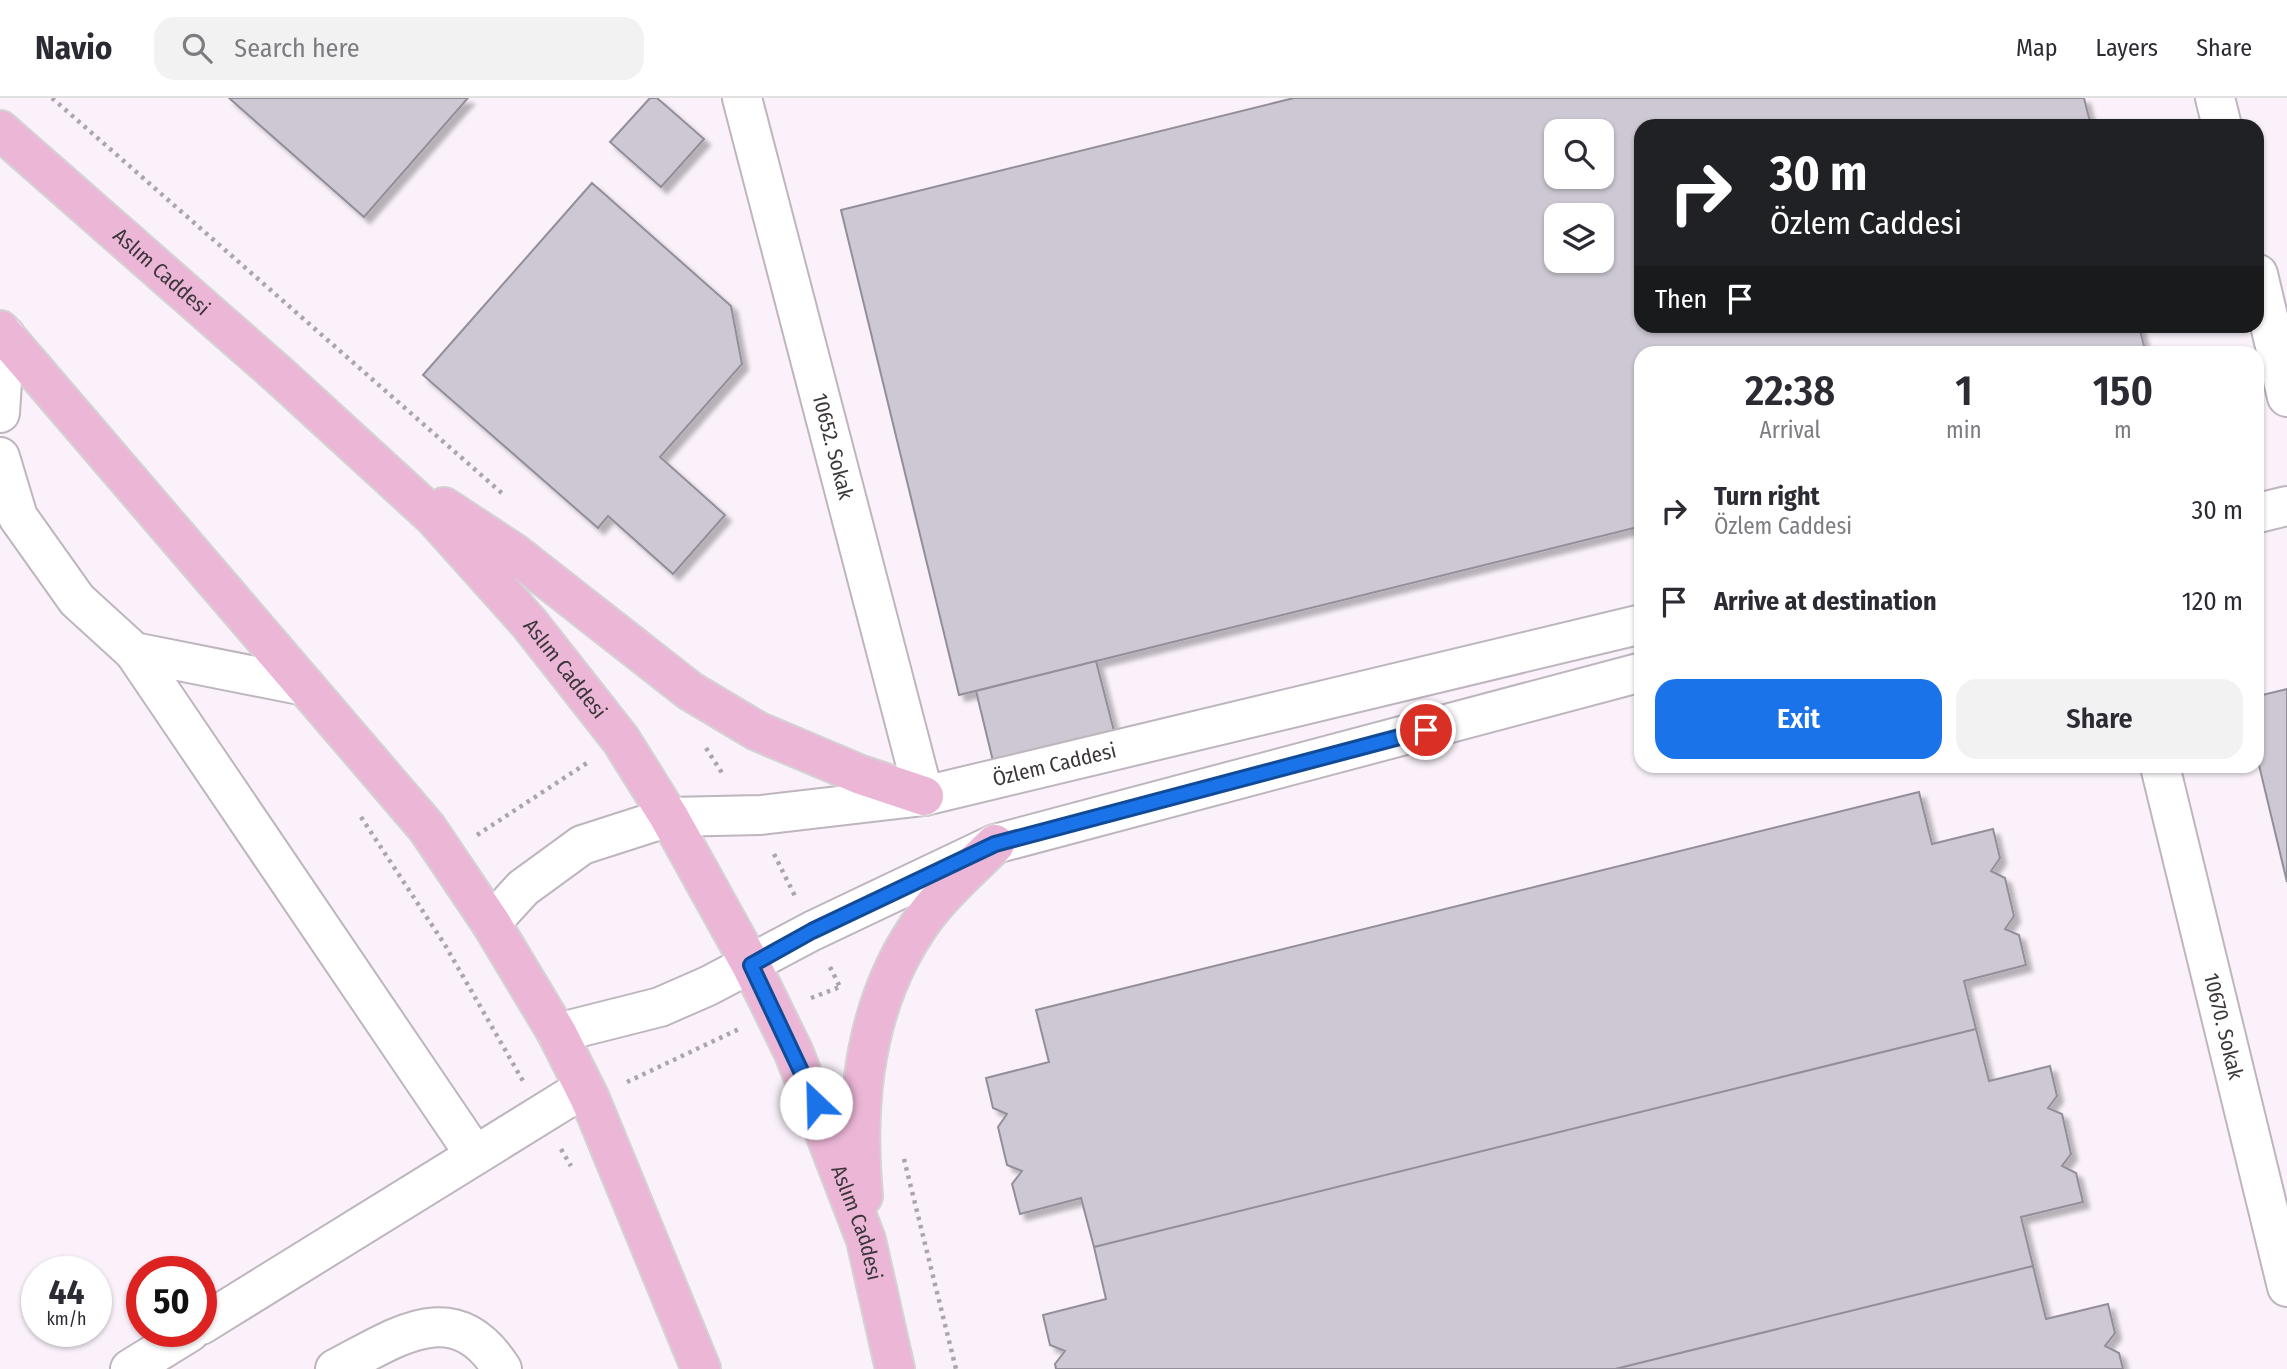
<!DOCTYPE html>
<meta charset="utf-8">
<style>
:root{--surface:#fff;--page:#f2f2f3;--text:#2b2b33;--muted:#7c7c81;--line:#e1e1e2;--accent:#1a73e8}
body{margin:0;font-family:"Fira Sans Condensed",sans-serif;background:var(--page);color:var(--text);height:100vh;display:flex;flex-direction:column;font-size:26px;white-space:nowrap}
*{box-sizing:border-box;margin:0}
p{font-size:23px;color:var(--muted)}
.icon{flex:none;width:38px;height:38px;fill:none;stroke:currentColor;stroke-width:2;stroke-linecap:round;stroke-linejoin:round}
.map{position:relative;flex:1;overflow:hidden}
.drawer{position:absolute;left:1634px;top:248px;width:630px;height:427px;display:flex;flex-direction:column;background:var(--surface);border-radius:21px;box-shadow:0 2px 5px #0004}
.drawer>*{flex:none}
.top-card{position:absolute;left:1634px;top:21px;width:630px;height:214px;border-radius:21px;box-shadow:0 2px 5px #0004;background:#202124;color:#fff;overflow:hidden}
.controls{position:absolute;left:1544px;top:21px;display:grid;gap:14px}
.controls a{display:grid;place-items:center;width:70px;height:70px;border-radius:14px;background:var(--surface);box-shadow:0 2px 5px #0004;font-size:35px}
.speed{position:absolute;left:21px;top:1158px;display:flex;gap:14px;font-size:35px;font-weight:700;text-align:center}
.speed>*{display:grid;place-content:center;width:91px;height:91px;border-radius:50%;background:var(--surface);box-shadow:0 2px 5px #0004;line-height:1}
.speed small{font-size:18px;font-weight:400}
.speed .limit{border:10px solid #d22;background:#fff;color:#111}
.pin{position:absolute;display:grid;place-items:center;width:60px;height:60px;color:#fff;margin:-30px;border:4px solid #fff;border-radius:50%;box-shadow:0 2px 7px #0007}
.me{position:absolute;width:77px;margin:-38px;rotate:336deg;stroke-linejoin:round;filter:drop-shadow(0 0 5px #0008)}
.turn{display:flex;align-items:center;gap:24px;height:147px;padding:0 21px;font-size:32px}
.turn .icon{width:91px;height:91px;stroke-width:2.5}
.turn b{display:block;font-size:49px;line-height:60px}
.then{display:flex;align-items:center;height:66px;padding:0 21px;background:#0003;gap:14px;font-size:26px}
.eta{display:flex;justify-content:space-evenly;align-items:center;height:119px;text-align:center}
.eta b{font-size:42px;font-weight:600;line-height:49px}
.action{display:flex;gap:14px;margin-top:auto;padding:14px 21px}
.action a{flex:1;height:80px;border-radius:21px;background:var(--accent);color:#fff;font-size:28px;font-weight:600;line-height:80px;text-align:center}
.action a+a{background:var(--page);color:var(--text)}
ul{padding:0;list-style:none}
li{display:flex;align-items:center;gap:21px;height:91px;padding:0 21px}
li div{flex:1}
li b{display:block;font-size:26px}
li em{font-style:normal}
header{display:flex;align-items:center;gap:42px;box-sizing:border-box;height:98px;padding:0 35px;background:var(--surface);border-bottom:2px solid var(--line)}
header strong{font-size:33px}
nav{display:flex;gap:38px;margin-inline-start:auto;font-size:24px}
.search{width:490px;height:63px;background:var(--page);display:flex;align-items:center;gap:18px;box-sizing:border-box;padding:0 24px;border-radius:21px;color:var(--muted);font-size:26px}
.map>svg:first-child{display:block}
.building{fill:#cdc8d3;stroke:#938e99;stroke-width:2;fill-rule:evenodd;filter:url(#shadow)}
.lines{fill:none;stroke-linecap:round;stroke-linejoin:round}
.minor-casing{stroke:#beb5be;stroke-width:42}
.major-casing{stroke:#d4d3d4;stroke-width:42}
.path{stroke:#aca5ac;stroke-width:4.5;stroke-dasharray:3.5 5;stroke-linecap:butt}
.minor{stroke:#fff;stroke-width:38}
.major{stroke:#ecb6d7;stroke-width:38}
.route-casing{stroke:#114b97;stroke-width:18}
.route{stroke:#1a73e8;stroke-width:12}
.labels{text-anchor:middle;stroke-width:5;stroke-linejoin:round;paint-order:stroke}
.street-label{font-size:21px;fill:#3a363a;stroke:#fff}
</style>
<header>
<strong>Navio</strong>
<div class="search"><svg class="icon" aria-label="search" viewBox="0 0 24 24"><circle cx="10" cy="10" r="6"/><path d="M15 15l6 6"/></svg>Search here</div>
<nav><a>Map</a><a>Layers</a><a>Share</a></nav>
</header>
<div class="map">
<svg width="2287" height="1271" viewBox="0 0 2287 1271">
<defs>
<filter id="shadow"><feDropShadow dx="6" dy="6" stdDeviation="2" flood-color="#0004"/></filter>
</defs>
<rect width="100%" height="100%" fill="#faf1fa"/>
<!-- building -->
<path class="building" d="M 229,0 L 468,0 L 364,119 Z
M 650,0 L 657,0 L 704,41 L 661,89 L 610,44 Z
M 1294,0 L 2084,0 L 2091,28 L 1642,28 L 1642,228 L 2139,228 L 2146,256 L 1642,256 L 1642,428 L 959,597 L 841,112 ZM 1556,33 L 1601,33 L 1601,79 L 1556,79 ZM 1556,117 L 1601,117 L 1601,163 L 1556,163 Z
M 592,85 L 731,208 L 742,266 L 660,359 L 725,417 L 673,476 L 608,418 L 598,430 L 423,277 Z
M 1096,563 L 1114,633 L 993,663 L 976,593 Z
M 2287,591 L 2287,784 L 2258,663 L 2258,598 Z
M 1919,694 L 1932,746 L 1993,731 L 2000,760 L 1991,773 L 2005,780 L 2014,818 L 2005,831 L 2019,837 L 2026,867 L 1964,883 L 1976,931 L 1094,1149 L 1081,1100 L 1020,1116 L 1012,1086 L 1022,1073 L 1007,1067 L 998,1029 L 1007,1016 L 993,1010 L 986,980 L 1049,964 L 1036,912 Z
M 1976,931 L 1989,983 L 2050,968 L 2057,998 L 2048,1010 L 2062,1016 L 2071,1056 L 2062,1068 L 2076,1075 L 2083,1104 L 2021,1119 L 2033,1168 L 1615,1271 L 1056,1271 L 1055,1266 L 1065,1253 L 1050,1247 L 1043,1217 L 1106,1201 L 1094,1149 Z
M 2033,1168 L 2046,1221 L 2108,1206 L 2115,1235 L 2105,1248 L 2119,1255 L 2123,1271 L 1615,1271 Z"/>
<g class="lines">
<!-- minor casing -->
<g class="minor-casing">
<g id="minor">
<path id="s1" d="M 742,0 L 924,698"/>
<path d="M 2215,0 L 2222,28"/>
<path d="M 2258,176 L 2287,299"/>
<path d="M 0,315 L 5,237"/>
<path d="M 0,359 L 18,419 L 77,502 L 134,554 L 305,588"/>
<path d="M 2258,415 L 2287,408"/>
<path d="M 134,554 L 475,1057"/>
<path id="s2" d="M 2160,668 L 2287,1189"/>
<path id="s3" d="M 491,825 L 523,790 L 582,747 L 669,719 L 761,717 L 924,698 L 1642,526"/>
<path d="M 557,935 L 660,909 L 708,888 L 812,833 L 995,746 L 1642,574"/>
<path d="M 201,1227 L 584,990"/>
<path d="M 130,1271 L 190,1234"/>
<path d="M 335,1271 C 396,1240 454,1195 502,1271"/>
</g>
</g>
<!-- major casing -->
<g class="major-casing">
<g id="major">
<path id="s4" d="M 0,32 L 280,278 L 434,419 L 529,525 L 621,642 L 669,719 L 751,867 L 794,955 L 866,1142 L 895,1271"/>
<path d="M 0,232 L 427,730 L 491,825 L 557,935 L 590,1001 L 701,1271"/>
<path d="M 444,409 L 514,455 L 690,593 L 757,633 L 861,677 L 924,698"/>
<path d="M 863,1098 C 854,1001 865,900 925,819 C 945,792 971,770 995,746"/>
</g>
</g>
<!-- path -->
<path class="path" d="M 52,0 L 504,397
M 706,650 L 724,678
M 361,719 L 445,847 L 523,983
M 477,737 L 587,665
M 774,756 L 795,798
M 830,869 L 840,889 L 843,890
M 811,900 L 840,889
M 627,984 L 739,931
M 561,1051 L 571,1068
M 904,1061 L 956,1271"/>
<!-- minor -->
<use href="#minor" class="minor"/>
<!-- major -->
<use href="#major" class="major"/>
</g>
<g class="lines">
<!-- route casing -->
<g class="route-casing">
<path id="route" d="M 816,1005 L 751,867 L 812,833 L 995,746 L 1426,632"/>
</g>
<!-- route -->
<use href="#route" class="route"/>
</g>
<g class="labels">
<!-- street labels -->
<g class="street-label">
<text dy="7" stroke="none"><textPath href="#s4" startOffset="215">Aslım Caddesi</textPath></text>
<text dy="7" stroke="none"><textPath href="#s1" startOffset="360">10652. Sokak</textPath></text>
<text dy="7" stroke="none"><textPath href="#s4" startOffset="782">Aslım Caddesi</textPath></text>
<text dy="7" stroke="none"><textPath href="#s3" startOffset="602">Özlem Caddesi</textPath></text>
<text dy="7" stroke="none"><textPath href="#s2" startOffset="268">10670. Sokak</textPath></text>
<text dy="7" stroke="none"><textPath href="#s4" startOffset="1412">Aslım Caddesi</textPath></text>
</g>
</g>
</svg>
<div class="controls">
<a><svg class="icon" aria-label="search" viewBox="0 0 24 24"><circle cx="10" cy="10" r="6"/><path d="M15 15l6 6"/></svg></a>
<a><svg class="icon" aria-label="layers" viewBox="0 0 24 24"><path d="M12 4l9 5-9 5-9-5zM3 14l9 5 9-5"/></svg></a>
</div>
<div class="speed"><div>44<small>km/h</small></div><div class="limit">50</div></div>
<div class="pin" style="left:1426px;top:632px;background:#d93025"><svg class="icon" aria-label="arrive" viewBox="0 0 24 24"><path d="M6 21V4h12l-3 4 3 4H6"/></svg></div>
<svg class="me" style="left:816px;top:1005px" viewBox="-20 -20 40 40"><circle r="19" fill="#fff"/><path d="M0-13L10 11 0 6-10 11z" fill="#1a73e8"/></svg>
<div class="top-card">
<div class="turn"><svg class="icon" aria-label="right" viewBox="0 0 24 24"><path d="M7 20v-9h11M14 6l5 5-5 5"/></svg><div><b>30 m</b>Özlem Caddesi</div></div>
<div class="then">Then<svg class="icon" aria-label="arrive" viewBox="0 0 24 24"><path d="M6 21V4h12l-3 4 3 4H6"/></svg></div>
</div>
<section class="drawer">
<div class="eta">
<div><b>22:38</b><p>Arrival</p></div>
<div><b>1</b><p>min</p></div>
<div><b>150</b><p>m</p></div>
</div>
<ul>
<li><svg class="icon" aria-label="right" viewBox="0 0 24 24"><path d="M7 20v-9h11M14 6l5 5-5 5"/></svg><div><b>Turn right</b><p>Özlem Caddesi</p></div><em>30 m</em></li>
<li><svg class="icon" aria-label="arrive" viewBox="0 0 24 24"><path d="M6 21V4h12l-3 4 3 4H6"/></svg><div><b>Arrive at destination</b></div><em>120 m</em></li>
</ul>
<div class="action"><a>Exit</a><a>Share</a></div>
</section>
</div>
